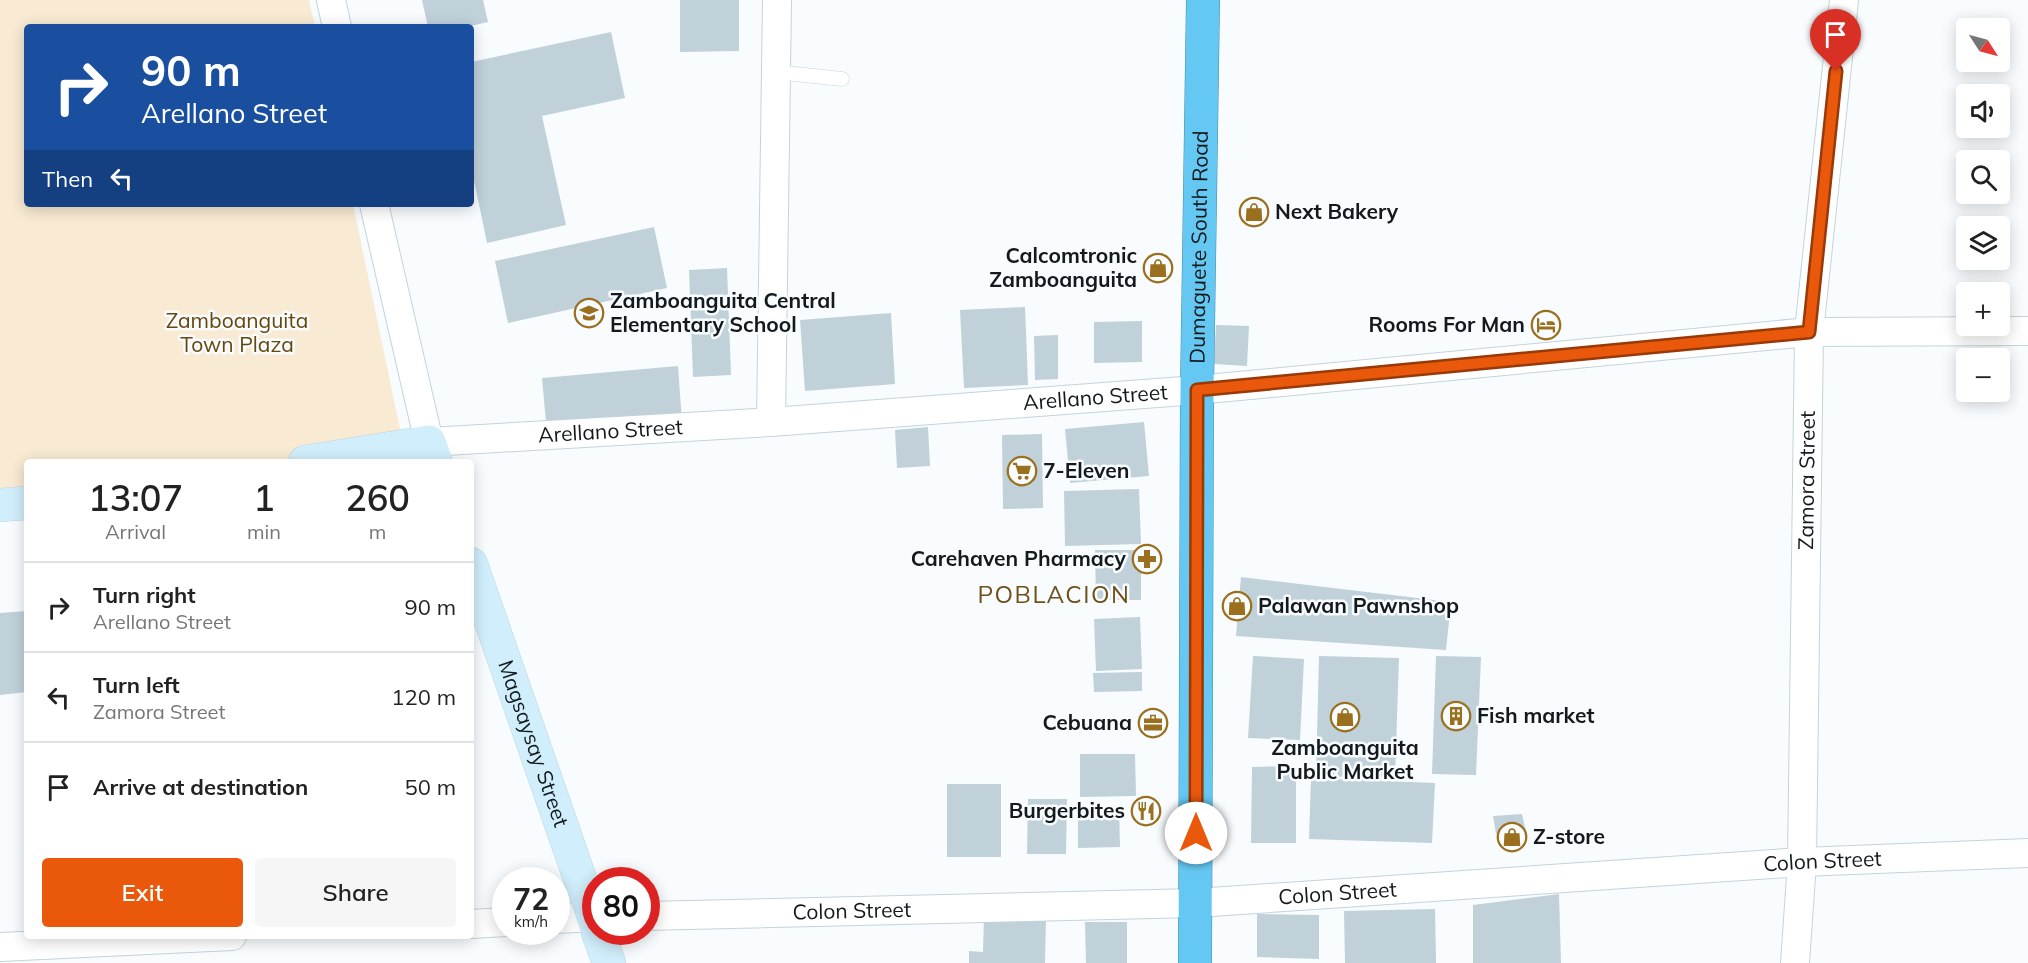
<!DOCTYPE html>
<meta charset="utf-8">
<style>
:root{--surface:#fff;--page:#f6f6f6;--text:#222;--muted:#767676;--line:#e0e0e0;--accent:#ea580c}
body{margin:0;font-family:Mulish,sans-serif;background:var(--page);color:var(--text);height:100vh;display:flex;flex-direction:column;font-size:22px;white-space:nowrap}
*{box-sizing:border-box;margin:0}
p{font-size:20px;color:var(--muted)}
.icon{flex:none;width:33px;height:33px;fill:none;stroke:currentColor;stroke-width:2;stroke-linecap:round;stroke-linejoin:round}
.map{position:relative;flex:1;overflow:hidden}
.sheet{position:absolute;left:24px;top:459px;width:450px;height:480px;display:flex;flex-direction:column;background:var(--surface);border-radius:6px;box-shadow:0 3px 15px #0003}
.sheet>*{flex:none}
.banner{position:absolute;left:24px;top:24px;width:450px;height:183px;border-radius:6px;box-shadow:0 3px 15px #0003;background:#1a4fa0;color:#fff;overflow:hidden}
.needle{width:39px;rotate:126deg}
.buttons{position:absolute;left:1956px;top:18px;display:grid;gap:12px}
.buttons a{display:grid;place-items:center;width:54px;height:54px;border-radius:6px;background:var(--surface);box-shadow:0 3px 15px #0003;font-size:30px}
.speed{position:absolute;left:492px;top:867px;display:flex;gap:12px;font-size:30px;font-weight:700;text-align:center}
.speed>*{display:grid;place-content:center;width:78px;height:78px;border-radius:50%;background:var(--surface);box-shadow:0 3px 15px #0003;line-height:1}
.speed small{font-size:15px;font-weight:400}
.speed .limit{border:9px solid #d22;background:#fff;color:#111}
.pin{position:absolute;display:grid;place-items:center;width:51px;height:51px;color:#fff;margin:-62px -26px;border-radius:50% 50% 50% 0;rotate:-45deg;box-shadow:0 0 6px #0007}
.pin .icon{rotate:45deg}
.me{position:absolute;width:66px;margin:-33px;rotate:0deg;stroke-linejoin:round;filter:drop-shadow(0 0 4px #0008)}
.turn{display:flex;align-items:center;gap:21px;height:126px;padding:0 18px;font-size:27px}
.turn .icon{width:78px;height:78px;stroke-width:2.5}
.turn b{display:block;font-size:42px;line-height:51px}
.then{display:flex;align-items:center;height:57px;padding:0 18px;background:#0003;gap:12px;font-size:22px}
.eta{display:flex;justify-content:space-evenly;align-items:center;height:102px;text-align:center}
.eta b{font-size:36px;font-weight:600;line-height:42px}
.action{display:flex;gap:12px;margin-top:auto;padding:12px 18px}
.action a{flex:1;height:69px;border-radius:6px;background:var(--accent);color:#fff;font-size:24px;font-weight:600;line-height:69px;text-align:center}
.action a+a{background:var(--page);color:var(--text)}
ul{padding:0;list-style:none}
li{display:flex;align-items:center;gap:18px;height:90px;padding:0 18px;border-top:2px solid var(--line)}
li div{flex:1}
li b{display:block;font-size:22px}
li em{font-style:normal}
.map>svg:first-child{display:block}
.green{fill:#f9ead3}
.building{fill:#c0d1da}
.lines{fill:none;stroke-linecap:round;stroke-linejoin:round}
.lane-casing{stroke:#c2d4dc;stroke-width:15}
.street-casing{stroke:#c2d4dc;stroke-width:30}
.secondary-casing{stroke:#c2d4dc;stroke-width:34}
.highway-casing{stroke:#488ba7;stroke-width:34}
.lane{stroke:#fff;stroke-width:14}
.street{stroke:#fff;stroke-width:28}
.secondary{stroke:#d0eefb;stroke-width:33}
.highway{stroke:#64c8f2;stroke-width:33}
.route-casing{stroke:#983908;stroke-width:15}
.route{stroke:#ea580c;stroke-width:10}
.labels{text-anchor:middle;stroke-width:5;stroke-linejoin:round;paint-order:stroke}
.poi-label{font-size:21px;font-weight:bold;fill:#13191c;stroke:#f8fcfe;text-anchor:start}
.street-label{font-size:21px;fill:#13191c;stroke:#f8fcfe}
.park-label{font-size:21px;fill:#66470a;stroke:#f8fcfe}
.quarter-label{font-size:24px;letter-spacing:1.5px;fill:#6e511a;stroke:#f8fcfe}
</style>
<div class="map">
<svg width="2028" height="963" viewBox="0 0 2028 963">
<rect width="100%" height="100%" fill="#f8fcfe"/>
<!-- green -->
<path class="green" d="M 0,0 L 309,0 L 315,27 L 27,27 L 27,204 L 353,204 L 405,453 L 305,462 L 27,462 L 27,488 L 0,491 Z"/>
<!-- building -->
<path class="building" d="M 422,0 L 483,0 L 488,22 L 466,27 L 428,27 Z
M 680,0 L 739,0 L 739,51 L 680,52 Z
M 611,32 L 625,98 L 542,116 L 566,225 L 487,243 L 471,166 L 471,62 Z
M 654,227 L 667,288 L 508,323 L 495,261 Z
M 727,268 L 731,375 L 693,377 L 689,270 Z
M 1025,307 L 1028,385 L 964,388 L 960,310 Z
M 891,313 L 895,384 L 805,391 L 800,320 Z
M 1142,321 L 1142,362 L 1094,363 L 1094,322 Z
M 1216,325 L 1249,326 L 1247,366 L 1214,364 Z
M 1058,335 L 1058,379 L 1035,380 L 1034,336 Z
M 678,366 L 682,422 L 547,433 L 542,378 Z
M 1144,422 L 1149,476 L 1070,483 L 1065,429 Z
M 928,427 L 930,466 L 897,468 L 895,430 Z
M 1042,434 L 1043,508 L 1003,509 L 1002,435 Z
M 1139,489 L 1141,544 L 1065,546 L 1064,491 Z
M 1095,550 L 1141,550 L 1141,600 L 1096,600 Z
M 1241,577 L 1451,602 L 1446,650 L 1236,636 Z
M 27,611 L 27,692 L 0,695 L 0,613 Z
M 1140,617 L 1142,669 L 1096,671 L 1094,619 Z
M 1253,656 L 1304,659 L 1300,740 L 1248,738 Z
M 1319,656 L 1399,658 L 1395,778 L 1316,776 Z
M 1436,656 L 1481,657 L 1476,775 L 1432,774 Z
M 1142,672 L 1142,691 L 1094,692 L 1093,673 Z
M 1080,754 L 1135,754 L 1136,796 L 1080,797 Z
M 1296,766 L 1296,843 L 1251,843 L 1252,767 Z
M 1311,778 L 1435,783 L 1432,843 L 1309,839 Z
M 947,784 L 1001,784 L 1001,857 L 947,857 Z
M 1028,799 L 1067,799 L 1066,854 L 1027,854 Z
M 1119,806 L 1120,847 L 1078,848 L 1078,807 Z
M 1522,814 L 1526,832 L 1496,834 L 1493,816 Z
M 1559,894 L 1561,963 L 1473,963 L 1473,905 Z
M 1435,909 L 1436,963 L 1345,963 L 1344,911 Z
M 1257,914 L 1319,915 L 1319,959 L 1257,957 Z
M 984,916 L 1046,917 L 1045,963 L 969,963 L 969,951 L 983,952 Z
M 1085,922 L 1127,922 L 1127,963 L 1086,963 Z"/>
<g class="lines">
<!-- lane casing -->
<g class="lane-casing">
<path id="lane" d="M 776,72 L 842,79"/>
</g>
<!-- street casing -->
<g class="street-casing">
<g id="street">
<path d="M 331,0 L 337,27"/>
<path id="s1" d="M 374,204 L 429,442 L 771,422 L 1197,390 L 1809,332 L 2028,331"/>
<path d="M 771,422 L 777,0"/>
<path id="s2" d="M 646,916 L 1196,903 L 1802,862 L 2028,853"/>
<path d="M 556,919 L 596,917"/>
<path d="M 471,924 L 506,922"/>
<path d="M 0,947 L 232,936"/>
<path id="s3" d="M 1795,963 L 1802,862 L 1809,332 L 1844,0"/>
</g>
</g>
<!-- secondary casing -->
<g class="secondary-casing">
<g id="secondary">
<path d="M 305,462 L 429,442 L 436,462"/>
<path d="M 0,505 L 27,503"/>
<path id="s4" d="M 471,564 L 596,925"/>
<path d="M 598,932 L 609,963"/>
</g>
</g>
<!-- highway casing -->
<g class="highway-casing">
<g id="highway">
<path id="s5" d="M 1195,963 L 1197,390 L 1203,0"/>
</g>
</g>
<!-- lane -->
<use href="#lane" class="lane"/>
<!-- street -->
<use href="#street" class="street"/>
<!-- secondary -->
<use href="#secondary" class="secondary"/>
<!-- highway -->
<use href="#highway" class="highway"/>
</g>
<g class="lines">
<!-- route casing -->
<g class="route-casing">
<path id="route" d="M 1196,833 L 1197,390 L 1809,332 L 1836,71"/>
</g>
<!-- route -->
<use href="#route" class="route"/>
</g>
<!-- icons -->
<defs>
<g id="shop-ring" transform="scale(1.5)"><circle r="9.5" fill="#f8fcfe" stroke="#9a701e" stroke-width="1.5"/><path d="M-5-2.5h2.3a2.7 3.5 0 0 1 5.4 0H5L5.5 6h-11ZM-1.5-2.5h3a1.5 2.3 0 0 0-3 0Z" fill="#9a701e"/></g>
<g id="school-ring" transform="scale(1.5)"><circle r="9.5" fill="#f8fcfe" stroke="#9a701e" stroke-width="1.5"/><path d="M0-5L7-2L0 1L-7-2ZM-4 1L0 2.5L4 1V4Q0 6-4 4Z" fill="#9a701e"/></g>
<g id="hotel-ring" transform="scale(1.5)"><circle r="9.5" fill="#f8fcfe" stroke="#9a701e" stroke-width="1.5"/><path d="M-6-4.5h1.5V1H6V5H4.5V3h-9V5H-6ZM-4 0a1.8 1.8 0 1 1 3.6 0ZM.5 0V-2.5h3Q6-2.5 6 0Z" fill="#9a701e"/></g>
<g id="supermarket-ring" transform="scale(1.5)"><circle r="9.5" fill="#f8fcfe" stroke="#9a701e" stroke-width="1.5"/><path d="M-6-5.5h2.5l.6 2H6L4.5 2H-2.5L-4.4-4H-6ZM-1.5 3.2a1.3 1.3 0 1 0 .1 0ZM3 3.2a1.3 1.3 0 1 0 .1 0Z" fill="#9a701e"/></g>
<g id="pharmacy-ring" transform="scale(1.5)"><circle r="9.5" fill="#f8fcfe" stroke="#9a701e" stroke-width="1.5"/><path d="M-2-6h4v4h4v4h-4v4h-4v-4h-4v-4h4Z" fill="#9a701e"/></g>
<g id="building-ring" transform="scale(1.5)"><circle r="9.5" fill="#f8fcfe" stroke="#9a701e" stroke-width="1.5"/><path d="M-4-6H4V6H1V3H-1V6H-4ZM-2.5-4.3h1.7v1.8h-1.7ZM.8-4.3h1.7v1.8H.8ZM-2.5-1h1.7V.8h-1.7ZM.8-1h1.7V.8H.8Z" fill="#9a701e"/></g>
<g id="office-ring" transform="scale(1.5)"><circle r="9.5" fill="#f8fcfe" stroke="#9a701e" stroke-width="1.5"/><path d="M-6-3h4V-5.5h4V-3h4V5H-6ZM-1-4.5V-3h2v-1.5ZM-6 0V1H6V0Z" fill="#9a701e"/></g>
<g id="restaurant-ring" transform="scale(1.5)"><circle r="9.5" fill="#f8fcfe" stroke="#9a701e" stroke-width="1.5"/><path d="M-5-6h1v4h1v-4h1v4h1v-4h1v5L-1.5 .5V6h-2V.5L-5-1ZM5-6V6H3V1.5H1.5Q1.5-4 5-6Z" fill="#9a701e"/></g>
</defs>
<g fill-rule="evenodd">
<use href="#shop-ring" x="1254" y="212"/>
<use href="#shop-ring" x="1158" y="268"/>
<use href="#school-ring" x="589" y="313"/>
<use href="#hotel-ring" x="1546" y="325"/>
<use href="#supermarket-ring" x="1022" y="471"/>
<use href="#pharmacy-ring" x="1147" y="559"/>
<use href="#shop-ring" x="1237" y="606"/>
<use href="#building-ring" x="1456" y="716"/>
<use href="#shop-ring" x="1345" y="717"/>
<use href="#office-ring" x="1153" y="723"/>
<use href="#restaurant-ring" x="1146" y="811"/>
<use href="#shop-ring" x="1512" y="837"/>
</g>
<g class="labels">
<!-- poi labels -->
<g class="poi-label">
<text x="1275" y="219">Next Bakery</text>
<text x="1137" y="263" text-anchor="end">Calcomtronic<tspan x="1137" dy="24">Zamboanguita</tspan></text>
<text x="610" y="308">Zamboanguita Central<tspan x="610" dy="24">Elementary School</tspan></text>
<text x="1525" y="332" text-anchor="end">Rooms For Man</text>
<text x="1043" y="478">7-Eleven</text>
<text x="1126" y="566" text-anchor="end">Carehaven Pharmacy</text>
<text x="1258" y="613">Palawan Pawnshop</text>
<text x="1477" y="723">Fish market</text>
<text x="1132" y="730" text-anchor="end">Cebuana</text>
<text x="1345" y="755" text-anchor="middle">Zamboanguita<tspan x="1345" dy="24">Public Market</tspan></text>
<text x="1125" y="818" text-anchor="end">Burgerbites</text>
<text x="1533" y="844">Z-store</text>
</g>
<!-- street labels -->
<g class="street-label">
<text dy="7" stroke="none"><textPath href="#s5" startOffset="716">Dumaguete South Road</textPath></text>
<text dy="7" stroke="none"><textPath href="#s1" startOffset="912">Arellano Street</textPath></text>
<text dy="7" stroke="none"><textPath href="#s1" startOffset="426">Arellano Street</textPath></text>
<text dy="7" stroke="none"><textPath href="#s3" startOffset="483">Zamora Street</textPath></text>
<text dy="7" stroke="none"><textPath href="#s4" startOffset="190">Magsaysay Street</textPath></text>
<text dy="7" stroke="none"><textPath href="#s2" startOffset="1178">Colon Street</textPath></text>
<text dy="7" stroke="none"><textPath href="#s2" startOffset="692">Colon Street</textPath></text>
<text dy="7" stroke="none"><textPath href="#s2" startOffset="206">Colon Street</textPath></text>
</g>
<!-- park labels -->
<g class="park-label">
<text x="237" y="328">Zamboanguita<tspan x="237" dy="24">Town Plaza</tspan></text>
</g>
<!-- quarter labels -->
<g class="quarter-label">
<text x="1054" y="603">POBLACION</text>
</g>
</g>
</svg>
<div class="buttons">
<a><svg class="needle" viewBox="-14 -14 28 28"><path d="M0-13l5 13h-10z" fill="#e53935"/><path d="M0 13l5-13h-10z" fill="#767676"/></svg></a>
<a><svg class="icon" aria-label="sound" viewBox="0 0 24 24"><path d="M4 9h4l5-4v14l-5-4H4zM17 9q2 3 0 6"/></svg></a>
<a><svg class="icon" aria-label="search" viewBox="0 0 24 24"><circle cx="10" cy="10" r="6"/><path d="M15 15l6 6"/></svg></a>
<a><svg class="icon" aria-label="layers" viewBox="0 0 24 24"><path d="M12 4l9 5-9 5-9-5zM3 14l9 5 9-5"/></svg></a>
<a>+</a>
<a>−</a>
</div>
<div class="speed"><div>72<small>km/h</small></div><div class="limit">80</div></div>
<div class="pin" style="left:1836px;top:71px;background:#d93025"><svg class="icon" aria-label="arrive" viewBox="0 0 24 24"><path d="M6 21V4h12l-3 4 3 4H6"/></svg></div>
<svg class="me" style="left:1196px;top:833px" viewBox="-20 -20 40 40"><circle r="19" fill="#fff"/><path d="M0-13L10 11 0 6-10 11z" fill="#ea580c"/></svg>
<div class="banner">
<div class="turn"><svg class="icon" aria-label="right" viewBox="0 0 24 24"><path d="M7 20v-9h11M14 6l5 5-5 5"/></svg><div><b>90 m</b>Arellano Street</div></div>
<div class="then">Then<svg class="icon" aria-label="left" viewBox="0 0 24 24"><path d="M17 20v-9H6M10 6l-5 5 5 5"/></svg></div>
</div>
<section class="sheet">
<div class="eta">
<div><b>13:07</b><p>Arrival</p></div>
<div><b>1</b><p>min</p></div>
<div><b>260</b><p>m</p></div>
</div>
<ul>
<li><svg class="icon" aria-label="right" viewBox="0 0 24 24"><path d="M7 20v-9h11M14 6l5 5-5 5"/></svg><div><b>Turn right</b><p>Arellano Street</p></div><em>90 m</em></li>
<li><svg class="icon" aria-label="left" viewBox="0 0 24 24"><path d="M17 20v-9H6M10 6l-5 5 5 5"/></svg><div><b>Turn left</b><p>Zamora Street</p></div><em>120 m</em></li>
<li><svg class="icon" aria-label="arrive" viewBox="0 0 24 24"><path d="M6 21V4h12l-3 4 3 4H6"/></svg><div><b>Arrive at destination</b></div><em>50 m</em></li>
</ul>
<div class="action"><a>Exit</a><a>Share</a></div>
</section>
</div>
